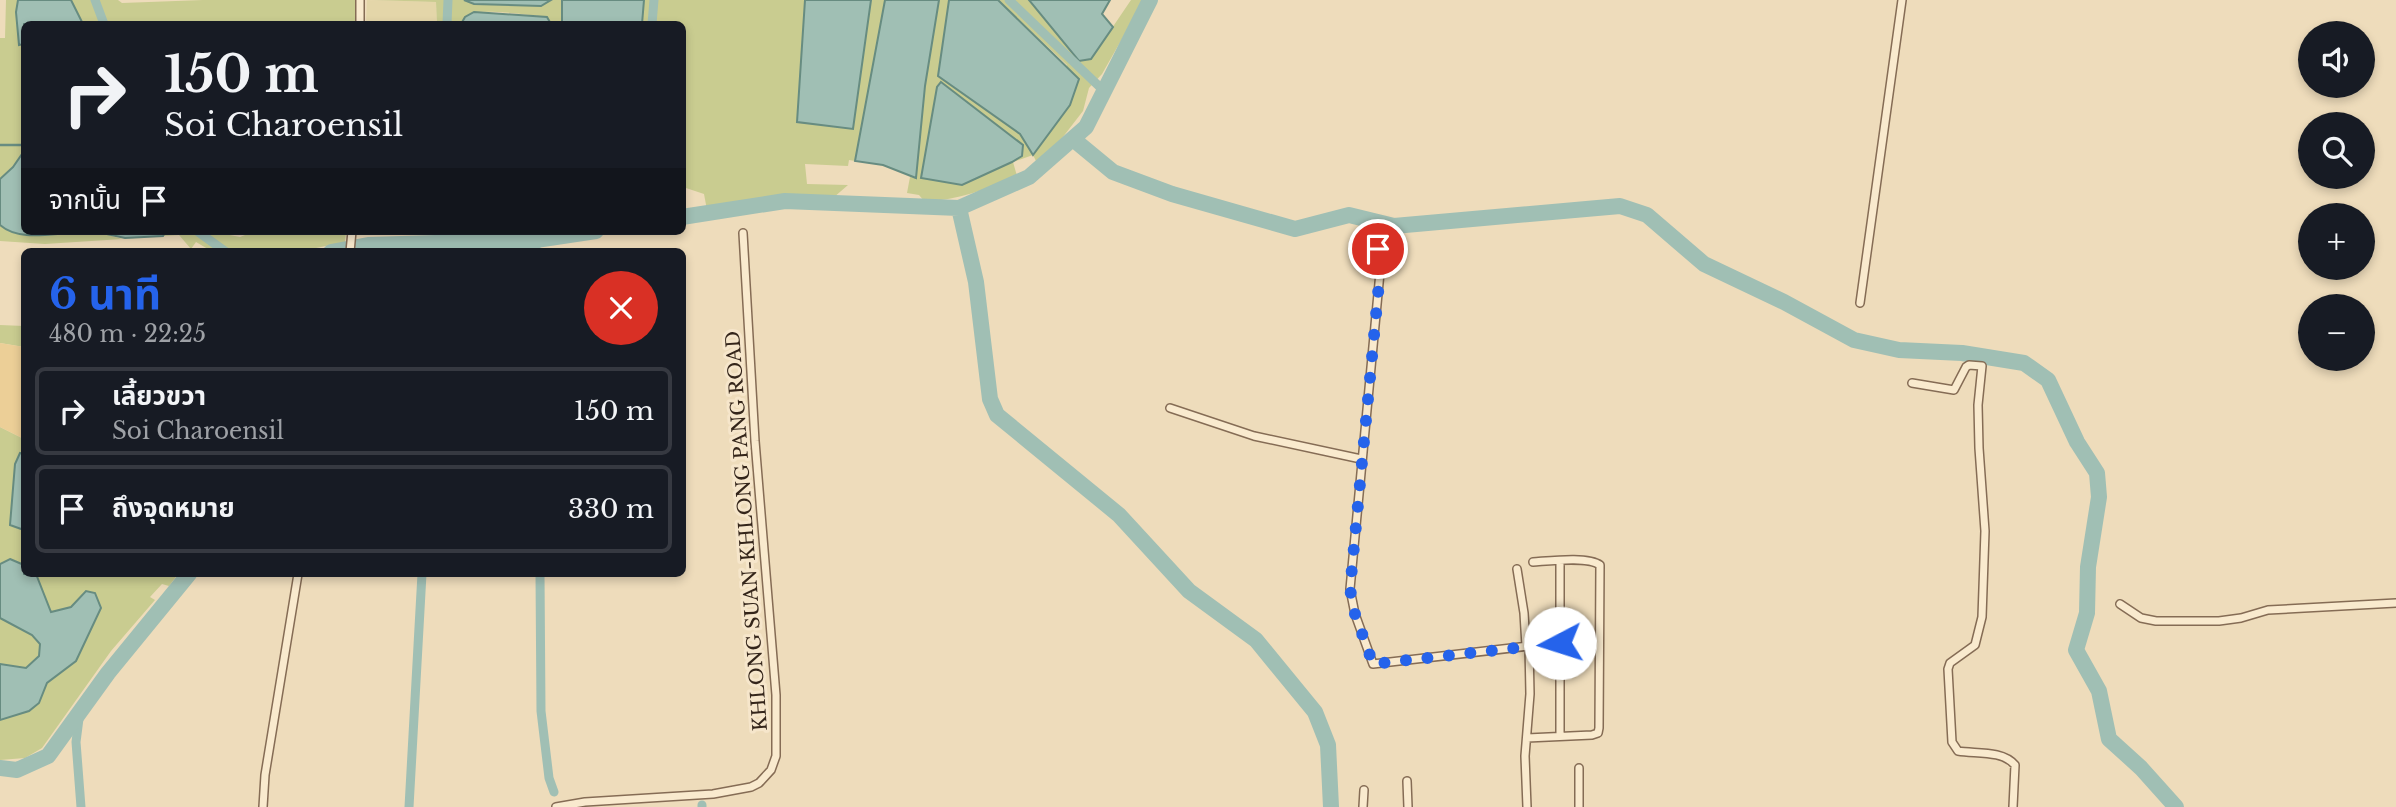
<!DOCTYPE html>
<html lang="th">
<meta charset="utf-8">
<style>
:root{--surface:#171b24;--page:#242831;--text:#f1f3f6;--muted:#9ea1a6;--line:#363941;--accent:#2563eb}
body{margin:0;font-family:"Libre Baskerville","Noto Sans Thai",serif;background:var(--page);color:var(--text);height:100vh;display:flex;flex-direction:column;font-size:26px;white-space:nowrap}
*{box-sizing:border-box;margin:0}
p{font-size:23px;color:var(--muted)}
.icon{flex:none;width:38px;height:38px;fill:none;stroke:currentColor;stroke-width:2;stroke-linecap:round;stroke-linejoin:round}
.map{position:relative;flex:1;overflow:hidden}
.panel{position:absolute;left:21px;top:248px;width:665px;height:329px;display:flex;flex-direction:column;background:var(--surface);border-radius:10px;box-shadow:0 4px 10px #0003}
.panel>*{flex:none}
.top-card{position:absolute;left:21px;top:21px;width:665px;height:214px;border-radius:10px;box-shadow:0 4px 10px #0003;background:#171b24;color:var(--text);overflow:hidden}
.buttons{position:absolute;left:2298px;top:21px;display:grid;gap:14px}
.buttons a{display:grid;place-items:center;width:77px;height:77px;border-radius:50%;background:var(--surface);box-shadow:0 4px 10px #0003;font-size:35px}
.pin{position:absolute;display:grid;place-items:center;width:60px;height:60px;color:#fff;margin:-30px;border:4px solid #fff;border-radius:50%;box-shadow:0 2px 7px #0007}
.me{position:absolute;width:77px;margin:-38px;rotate:265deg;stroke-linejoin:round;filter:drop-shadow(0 0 5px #0008)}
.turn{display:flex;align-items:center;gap:24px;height:147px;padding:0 28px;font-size:32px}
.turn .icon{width:91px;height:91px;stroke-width:2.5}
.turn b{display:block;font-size:49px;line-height:60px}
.then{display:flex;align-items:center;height:66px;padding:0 28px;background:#0003;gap:14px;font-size:26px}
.round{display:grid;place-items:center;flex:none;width:74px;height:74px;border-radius:37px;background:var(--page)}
.head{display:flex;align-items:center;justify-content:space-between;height:119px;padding:0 28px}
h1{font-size:42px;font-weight:700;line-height:52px;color:var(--accent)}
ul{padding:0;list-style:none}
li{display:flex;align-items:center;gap:21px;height:88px;margin:0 14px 10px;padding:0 14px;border:4px solid var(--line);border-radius:10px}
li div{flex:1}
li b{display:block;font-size:26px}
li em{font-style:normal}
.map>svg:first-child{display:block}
.farmland{fill:#e4d6a9}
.green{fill:#c9cc90}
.sand{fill:#eccf97}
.water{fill:#a0bfb4;stroke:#678c81;stroke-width:2}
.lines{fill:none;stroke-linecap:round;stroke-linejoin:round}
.stream{stroke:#678c81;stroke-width:2.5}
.canal{stroke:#a0bfb4;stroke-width:9}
.river{stroke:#a0bfb4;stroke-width:16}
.minor-casing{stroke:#856c55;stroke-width:10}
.minor{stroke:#f9eace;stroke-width:7}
.route{stroke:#2563eb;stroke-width:12;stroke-dasharray:0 21.6}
.labels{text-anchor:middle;stroke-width:6;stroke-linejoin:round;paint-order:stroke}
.street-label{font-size:19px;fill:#34251a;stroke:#f6e6cb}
</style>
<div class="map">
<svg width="2396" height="807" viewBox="0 0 2396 807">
<rect width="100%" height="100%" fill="#eedcbb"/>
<!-- farmland -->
<path class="farmland" d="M 367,0 L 436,2 L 437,24 L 366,24 Z"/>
<!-- green -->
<path class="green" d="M 6,0 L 18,0 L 16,12 L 20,45 L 24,44 L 24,154 L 0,179 L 0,38 L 5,38 Z
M 71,0 L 118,0 L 122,3 L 203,0 L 356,0 L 355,24 L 83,24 Z
M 372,0 L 445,0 L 444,24 L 437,24 L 436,2 Z
M 450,0 L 464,0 L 474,4 L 541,6 L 551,0 L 562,0 L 562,24 L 551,24 L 547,17 C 531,15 486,9 473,13 C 467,15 464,19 461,24 L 450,24 Z
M 644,0 L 805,0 L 798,122 L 853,129 L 871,0 L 885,0 L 855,161 L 849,160 L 848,166 L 805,164 L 807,184 L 848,185 L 833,198 L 799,197 L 707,210 L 704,194 L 683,187 L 682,24 L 642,24 Z
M 939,0 L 949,0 L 938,76 L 1020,134 L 1067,65 L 998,0 L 1029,0 L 1079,61 L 1091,59 L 1131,0 L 1144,0 L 1102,74 L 1089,88 L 1083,111 L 1059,142 L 1037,163 L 1033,155 L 1013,162 L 1017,176 C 986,190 959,199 925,202 L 919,195 L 907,193 L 910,177 L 916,178 L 925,86 Z
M 0,225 C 24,246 62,229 90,231 C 101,232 112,236 122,239 L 45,244 L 0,241 Z
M 166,231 L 209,231 L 240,237 L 255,231 L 346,231 L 345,242 L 297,252 L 213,252 L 196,242 L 191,249 L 179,235 L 163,236 Z
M 439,231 L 463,231 L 465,234 L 473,231 L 576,231 C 533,239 482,242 438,236 Z
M 0,325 L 24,326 L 24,347 L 0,343 Z
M 0,427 L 24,439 L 24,574 L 178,574 L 169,586 L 162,584 L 150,597 L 155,600 L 111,651 L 42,748 L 25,758 L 0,760 Z"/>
<!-- sand -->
<path class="sand" d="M 0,343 L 24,347 L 24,439 L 0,427 Z"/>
<!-- water -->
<path class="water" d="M 18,0 L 71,0 L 83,24 L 24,24 L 24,44 L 19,45 L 16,12 Z
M 464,0 L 551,0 L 541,6 L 474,4 Z
M 562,0 L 644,0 L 642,24 L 562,24 Z
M 805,0 L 871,0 L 853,129 L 797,122 Z
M 885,0 L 939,0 L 925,86 L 916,178 L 883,165 L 855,161 Z
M 949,0 L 998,0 L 1079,79 L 1070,105 L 1033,155 L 1020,134 L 938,76 Z
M 1029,0 L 1110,0 L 1102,14 L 1113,27 L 1091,59 L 1079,61 Z
M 474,12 L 547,17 L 551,24 L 461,24 L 465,17 Z
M 941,82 L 1023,145 L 1022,156 L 1012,162 L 962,185 L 921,178 L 937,87 Z
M 22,154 L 24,154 L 24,231 L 73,231 L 72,233 C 49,234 18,241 0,225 L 0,179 L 13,167 Z
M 93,231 L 166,231 L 163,236 L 125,238 Z
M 20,453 L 24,454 L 24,530 L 10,525 L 15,464 Z
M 10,559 L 24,565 L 24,574 L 36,574 L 51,612 L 71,607 L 86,591 L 95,593 L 101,608 L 76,661 L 47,683 L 39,703 L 29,711 L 0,720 L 0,664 L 26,668 L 39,656 L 40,644 L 32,635 L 0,618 L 0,564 Z"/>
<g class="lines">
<!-- stream -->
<path class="stream" d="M 0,145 L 24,145"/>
<!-- canal -->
<path class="canal" d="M 95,0 L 104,24
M 1009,0 L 1104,91
M 447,24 L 448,0
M 652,24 L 654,0
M 197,231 L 226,252
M 536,240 L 536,252
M 445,252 L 445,231
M 540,574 L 541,711 L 549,778 L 554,792
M 80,711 L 76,742 L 81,807
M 409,807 L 422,574
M 702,807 L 702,805"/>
<!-- river -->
<path class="river" d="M 1073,139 L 1113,172 L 1172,194 L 1295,229 L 1349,215 L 1394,226 L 1620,206 L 1647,215 L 1704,264 L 1784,302 L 1854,340 L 1899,350 L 1962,353 L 2024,363 L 2048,380 L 2077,442 L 2097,473 L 2099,497 L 2088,567 L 2087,613 L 2076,650 L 2099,691 L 2109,739 L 2141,768 L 2176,807
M 959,208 L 976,282 L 990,399 L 997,415 L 1119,515 L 1189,591 L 1256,640 L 1315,712 L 1328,745 L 1331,807
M 682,217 L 785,201 L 959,208 L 1029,177 L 1086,127 L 1150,0
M 331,252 L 368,245 L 536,240 L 596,231
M 0,768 L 17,770 L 48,756 L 108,673 L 189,574"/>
<!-- minor casing -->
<g class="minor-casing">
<path id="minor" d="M 360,24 L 360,0
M 1371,238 L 1380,255 L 1381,262 L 1350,589 L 1355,614 L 1373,664 L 1529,646 L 1599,641
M 350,252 L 352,231
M 1860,303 L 1902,0
M 1912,383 L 1954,390 L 1966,367 L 1969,365 L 1982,366 L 1978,405 L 1979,448 L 1985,531 L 1982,617 L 1975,645 L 1950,663 L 1948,669 L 1952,742 L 1958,751 C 1976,754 2002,750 2015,765 L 2013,807
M 1170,408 L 1254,436 L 1361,459
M 1517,569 L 1524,613 L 1526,646
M 2120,604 L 2141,618 L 2156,621 L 2219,621 L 2241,618 L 2268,610 L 2396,603
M 1560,736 L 1560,561
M 1527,738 L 1592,735 L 1598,733 L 1599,728 L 1600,565 C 1588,556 1549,561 1533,562
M 1579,768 L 1579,807
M 1407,781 L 1408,807
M 263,807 L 265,775 L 298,574
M 556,807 L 585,802 L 713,794 L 751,787 L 759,783 L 771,770 L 776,756 L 776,695 L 755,441 L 743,233
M 1363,807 L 1364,790
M 1527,807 L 1525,756 L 1530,694 L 1529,646"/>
</g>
<!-- minor -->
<use href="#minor" class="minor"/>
</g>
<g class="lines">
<!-- route -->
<path class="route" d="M 1378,249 L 1381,262 L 1350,589 L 1355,614 L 1373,664 L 1560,643"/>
</g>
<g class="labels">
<!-- street labels -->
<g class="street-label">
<text transform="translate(746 531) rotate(-94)" y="7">KHLONG SUAN-KHLONG PANG ROAD</text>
</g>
</g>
</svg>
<div class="buttons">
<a><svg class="icon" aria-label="sound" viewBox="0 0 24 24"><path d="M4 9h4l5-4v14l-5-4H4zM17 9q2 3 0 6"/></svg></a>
<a><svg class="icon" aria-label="search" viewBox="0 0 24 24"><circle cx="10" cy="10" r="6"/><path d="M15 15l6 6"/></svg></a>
<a>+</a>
<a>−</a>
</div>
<div class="pin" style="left:1378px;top:249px;background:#d93025"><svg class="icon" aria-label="arrive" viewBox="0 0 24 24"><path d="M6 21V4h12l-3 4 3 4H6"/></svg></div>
<svg class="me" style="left:1560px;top:643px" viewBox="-20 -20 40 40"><circle r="19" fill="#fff"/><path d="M0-13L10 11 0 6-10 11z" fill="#2563eb"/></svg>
<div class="top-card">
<div class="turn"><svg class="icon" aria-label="right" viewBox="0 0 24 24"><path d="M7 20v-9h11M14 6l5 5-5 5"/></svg><div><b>150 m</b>Soi Charoensil</div></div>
<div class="then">จากนั้น<svg class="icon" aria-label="arrive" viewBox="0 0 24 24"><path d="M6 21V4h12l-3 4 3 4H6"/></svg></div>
</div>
<section class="panel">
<div class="head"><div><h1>6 นาที</h1><p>480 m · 22:25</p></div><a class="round" style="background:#d93025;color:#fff"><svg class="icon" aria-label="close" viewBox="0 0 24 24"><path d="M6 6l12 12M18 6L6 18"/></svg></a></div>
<ul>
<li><svg class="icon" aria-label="right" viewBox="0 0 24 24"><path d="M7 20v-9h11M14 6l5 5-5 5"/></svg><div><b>เลี้ยวขวา</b><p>Soi Charoensil</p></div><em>150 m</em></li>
<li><svg class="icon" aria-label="arrive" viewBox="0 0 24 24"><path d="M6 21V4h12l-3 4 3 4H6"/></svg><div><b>ถึงจุดหมาย</b></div><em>330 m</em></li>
</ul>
</section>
</div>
